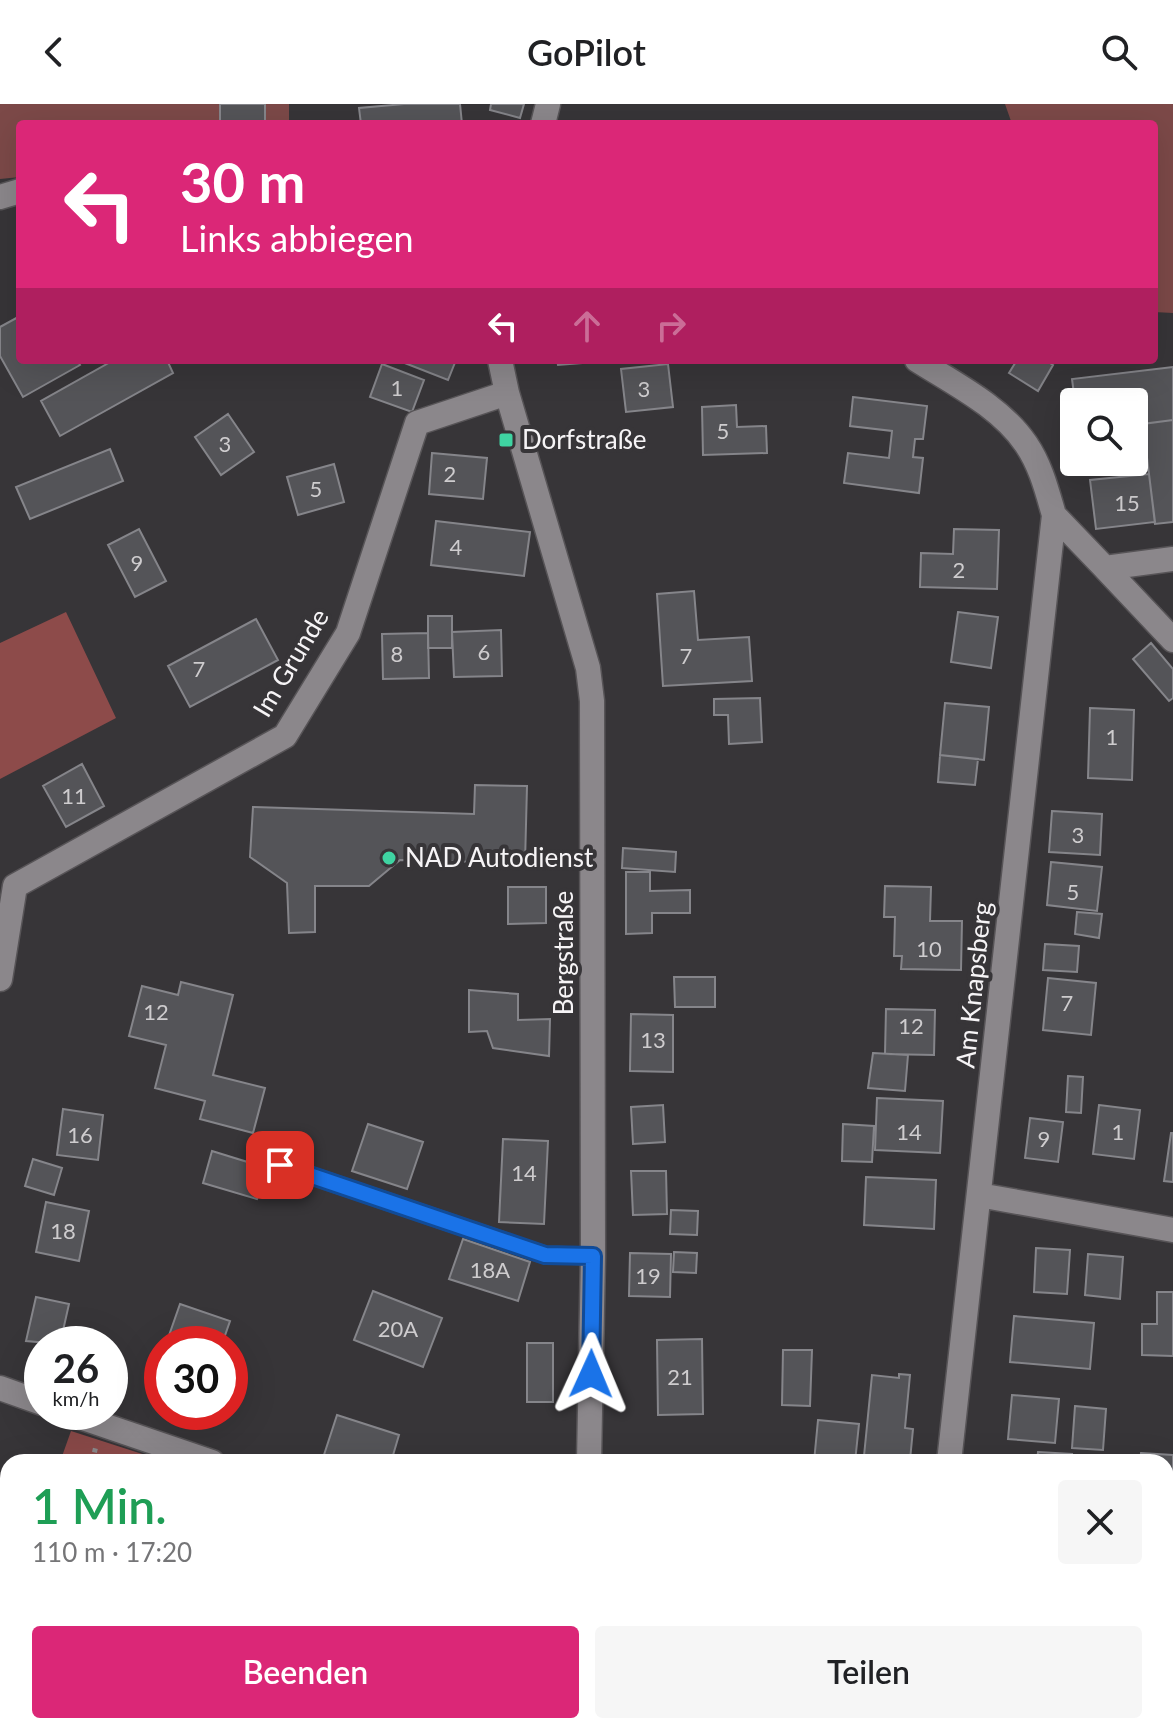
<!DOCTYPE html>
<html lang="de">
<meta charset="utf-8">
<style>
:root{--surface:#fff;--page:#f6f6f6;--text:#202124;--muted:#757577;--accent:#db2777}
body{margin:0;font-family:Lato,sans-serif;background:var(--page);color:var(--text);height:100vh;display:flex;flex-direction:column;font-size:30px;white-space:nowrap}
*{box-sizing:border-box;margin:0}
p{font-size:26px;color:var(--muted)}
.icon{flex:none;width:44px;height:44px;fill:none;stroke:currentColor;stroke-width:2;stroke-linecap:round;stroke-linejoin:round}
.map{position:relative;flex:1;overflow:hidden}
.panel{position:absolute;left:0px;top:1350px;width:1174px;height:280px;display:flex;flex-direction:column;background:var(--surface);border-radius:24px 24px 0 0;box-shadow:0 8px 32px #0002}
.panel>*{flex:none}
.banner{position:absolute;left:16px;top:16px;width:1142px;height:244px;border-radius:8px;box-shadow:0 8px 32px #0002;background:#db2777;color:#fff;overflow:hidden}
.tools{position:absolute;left:1060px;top:284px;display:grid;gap:16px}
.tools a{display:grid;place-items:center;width:88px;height:88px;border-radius:8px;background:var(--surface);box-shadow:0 8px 32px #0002;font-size:40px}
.speed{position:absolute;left:24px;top:1222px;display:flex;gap:16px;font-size:40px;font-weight:700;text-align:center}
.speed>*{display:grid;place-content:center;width:104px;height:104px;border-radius:50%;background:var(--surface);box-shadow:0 8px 32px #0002;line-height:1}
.speed small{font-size:20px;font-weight:400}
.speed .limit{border:12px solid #d22;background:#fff;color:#111}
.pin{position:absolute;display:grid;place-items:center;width:68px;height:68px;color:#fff;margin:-34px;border-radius:16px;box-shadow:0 4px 12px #0006}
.me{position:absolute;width:88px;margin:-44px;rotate:1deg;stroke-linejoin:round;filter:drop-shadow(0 0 6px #0008)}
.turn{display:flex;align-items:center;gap:28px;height:168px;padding:0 32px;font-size:36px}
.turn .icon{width:104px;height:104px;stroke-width:2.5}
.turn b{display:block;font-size:56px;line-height:68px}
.lanes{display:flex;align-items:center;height:76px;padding:0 32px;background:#0003;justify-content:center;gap:40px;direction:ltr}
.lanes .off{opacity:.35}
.round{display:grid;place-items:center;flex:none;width:84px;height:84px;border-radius:8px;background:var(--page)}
.summary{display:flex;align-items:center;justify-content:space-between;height:136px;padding:0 32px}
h1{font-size:48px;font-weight:600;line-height:60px;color:#1e9e55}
.action{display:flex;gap:16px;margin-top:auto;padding:16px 32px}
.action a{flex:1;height:92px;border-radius:8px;background:var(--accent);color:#fff;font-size:32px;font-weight:600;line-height:92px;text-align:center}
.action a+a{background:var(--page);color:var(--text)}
header{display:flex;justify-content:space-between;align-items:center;height:104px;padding:0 32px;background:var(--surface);font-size:36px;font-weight:600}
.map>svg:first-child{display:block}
.green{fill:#7c4948}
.forest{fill:#8d4b4a}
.building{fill:#545458;stroke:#85858a;stroke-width:2}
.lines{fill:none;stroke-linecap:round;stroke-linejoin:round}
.lane-casing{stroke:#575457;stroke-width:19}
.street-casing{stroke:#575457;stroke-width:27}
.path{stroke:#8d8b8d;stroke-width:5;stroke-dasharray:4 6;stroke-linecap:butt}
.lane{stroke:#8b878b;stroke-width:16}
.street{stroke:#8b878b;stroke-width:24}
.route-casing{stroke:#114b97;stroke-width:20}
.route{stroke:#1a73e8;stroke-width:14}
.poi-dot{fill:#3fd4a2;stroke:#373538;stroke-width:3}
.labels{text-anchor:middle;stroke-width:8;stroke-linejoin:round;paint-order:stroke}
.number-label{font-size:22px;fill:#ceccce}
.poi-label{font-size:26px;fill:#f6f4f6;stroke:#373538;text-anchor:start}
.street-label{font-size:26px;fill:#f6f4f6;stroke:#373538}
</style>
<header><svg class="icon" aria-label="back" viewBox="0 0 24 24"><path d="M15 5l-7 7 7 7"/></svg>GoPilot<svg class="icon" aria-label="search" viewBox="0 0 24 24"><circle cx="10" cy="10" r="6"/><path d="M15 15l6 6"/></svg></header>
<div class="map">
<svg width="1173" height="1630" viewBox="0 0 1173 1630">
<rect width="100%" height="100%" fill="#373538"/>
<!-- green -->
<path class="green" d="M 0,0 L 289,0 L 289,20 L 20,20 L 20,73 L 0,75 Z
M 1005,0 L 1173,0 L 1173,209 L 1154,208 L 1154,20 L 1012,20 Z"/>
<!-- forest -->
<path class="forest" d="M 66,508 L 116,614 L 0,675 L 0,539 Z
M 71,1327 L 167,1358 L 60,1358 Z
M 8,1508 L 8,1611 L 0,1609 L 0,1531 Z
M 54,1622 L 158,1622 L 156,1630 L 88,1630 Z"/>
<!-- building -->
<path class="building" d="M 220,0 L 265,0 L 265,20 L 220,20 Z
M 404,0 L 460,0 L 462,20 L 361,20 L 359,4 Z
M 491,0 L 524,0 L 520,14 L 490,6 Z
M 20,212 L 20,256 L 77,256 L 80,261 L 23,293 L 0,252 L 0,223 Z
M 114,256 L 167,256 L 173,269 L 60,332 L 41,297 Z
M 397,256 L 456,256 L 448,276 Z
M 557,256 L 607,256 L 607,257 L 558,261 Z
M 1017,256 L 1045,256 L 1053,261 L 1038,287 L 1009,269 Z
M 382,260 L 424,276 L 412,308 L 370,293 Z
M 668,260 L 673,303 L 626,308 L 621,265 Z
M 1173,263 L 1173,316 L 1134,321 L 1134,298 L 1075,298 L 1072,275 Z
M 853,293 L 927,302 L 923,335 L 915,335 L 913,353 L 923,354 L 919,389 L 844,379 L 848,349 L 889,354 L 892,327 L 850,322 Z
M 736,301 L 737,323 L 766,322 L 767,349 L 703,351 L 702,303 Z
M 228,310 L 254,348 L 221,371 L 195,333 Z
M 1173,316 L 1173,418 L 1155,420 L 1143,320 Z
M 110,345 L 123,377 L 30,415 L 16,383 Z
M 432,349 L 487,354 L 483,395 L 429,390 Z
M 334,360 L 344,398 L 298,411 L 287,373 Z
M 1149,370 L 1155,418 L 1096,425 L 1090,376 Z
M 436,417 L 530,428 L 524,472 L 431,461 Z
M 139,425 L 166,477 L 135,493 L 108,441 Z
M 954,425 L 999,426 L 997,485 L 920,483 L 921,449 L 953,450 Z
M 694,487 L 698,536 L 749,533 L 752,577 L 663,582 L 657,490 Z
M 958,508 L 998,513 L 991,564 L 951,558 Z
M 428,512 L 452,512 L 452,544 L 428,544 Z
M 256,515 L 278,556 L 190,603 L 168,562 Z
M 501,526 L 502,572 L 454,573 L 452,528 Z
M 428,529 L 429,574 L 383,575 L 382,530 Z
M 1151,539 L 1173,565 L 1173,594 L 1169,597 L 1133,555 Z
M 760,594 L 762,638 L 729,640 L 728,611 L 714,611 L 714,595 Z
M 945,599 L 989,603 L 984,656 L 940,651 Z
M 1090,604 L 1134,606 L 1132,676 L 1088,674 Z
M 940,651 L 978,655 L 975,681 L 938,678 Z
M 82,660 L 104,702 L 66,723 L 43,682 Z
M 475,681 L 527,682 L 525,759 L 400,756 L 369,782 L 315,782 L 315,828 L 289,829 L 287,779 L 250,753 L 253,703 L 474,710 Z
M 1052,707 L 1102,710 L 1100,751 L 1049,748 Z
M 623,744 L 676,748 L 675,768 L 622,764 Z
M 1051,758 L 1102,763 L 1097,807 L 1047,801 Z
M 626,768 L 650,768 L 650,787 L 690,786 L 690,809 L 652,809 L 652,829 L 626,830 Z
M 885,782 L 931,783 L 930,817 L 962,817 L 961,866 L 901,865 L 902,852 L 894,852 L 895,813 L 884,813 Z
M 508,783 L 546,783 L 546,819 L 508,820 Z
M 1077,808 L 1102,810 L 1099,834 L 1075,830 Z
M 1045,840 L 1079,842 L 1077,868 L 1043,866 Z
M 674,873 L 715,873 L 715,903 L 675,903 Z
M 1048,874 L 1096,879 L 1091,931 L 1043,926 Z
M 181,878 L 233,891 L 213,971 L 265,984 L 253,1029 L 200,1015 L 205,997 L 155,984 L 166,941 L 129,932 L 142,882 L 178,891 Z
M 469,886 L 518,890 L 518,916 L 550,915 L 549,952 L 493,944 L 487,927 L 469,928 Z
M 886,905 L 935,906 L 934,951 L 885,950 Z
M 631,910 L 673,911 L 673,968 L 630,967 Z
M 873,949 L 908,951 L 905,987 L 868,984 Z
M 1068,972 L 1083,973 L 1081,1009 L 1066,1008 Z
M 877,994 L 943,997 L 940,1049 L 875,1046 Z
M 663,1001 L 665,1038 L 633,1040 L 631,1003 Z
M 1099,1001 L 1140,1006 L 1134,1055 L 1093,1050 Z
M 63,1005 L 103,1011 L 98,1056 L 57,1051 Z
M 1030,1014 L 1063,1018 L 1058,1058 L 1025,1054 Z
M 368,1020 L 423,1038 L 407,1085 L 352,1067 Z
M 843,1020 L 874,1022 L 872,1058 L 842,1057 Z
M 1171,1029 L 1173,1029 L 1173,1078 L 1164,1077 Z
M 503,1035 L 548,1037 L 544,1120 L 499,1118 Z
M 212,1047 L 267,1064 L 257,1095 L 203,1079 Z
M 33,1055 L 62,1064 L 54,1091 L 25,1082 Z
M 631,1067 L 666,1067 L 667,1110 L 633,1111 Z
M 866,1073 L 936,1076 L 934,1125 L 864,1121 Z
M 46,1098 L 89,1107 L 79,1157 L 36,1148 Z
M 671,1106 L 698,1107 L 697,1131 L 670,1130 Z
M 463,1135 L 530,1158 L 518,1197 L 449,1175 Z
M 1036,1144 L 1070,1146 L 1067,1190 L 1034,1188 Z
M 674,1148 L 697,1149 L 696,1169 L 673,1168 Z
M 630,1149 L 671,1150 L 670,1193 L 629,1192 Z
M 1088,1150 L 1123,1153 L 1120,1195 L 1085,1191 Z
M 373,1187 L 442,1214 L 423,1263 L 354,1236 Z
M 1157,1188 L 1173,1188 L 1173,1252 L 1142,1251 L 1142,1220 L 1157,1220 Z
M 36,1193 L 69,1200 L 60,1240 L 26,1237 Z
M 180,1200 L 230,1217 L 222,1240 L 166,1240 Z
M 1014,1212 L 1094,1219 L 1090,1265 L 1010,1258 Z
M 702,1235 L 703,1310 L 658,1311 L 657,1236 Z
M 527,1239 L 553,1239 L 553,1298 L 527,1298 Z
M 783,1246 L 812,1246 L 810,1302 L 782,1301 Z
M 899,1270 L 910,1271 L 905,1324 L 913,1325 L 910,1356 L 864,1352 L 872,1271 L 899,1274 Z
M 1012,1291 L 1059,1295 L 1055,1339 L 1008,1335 Z
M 1075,1302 L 1106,1305 L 1103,1346 L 1072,1344 Z
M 337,1311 L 399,1331 L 391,1358 L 322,1357 Z
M 818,1316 L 859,1320 L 855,1358 L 814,1358 Z
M 1038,1348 L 1072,1350 L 1071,1358 L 1037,1358 Z
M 1141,1349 L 1173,1351 L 1173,1394 L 1166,1394 L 1166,1358 L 1140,1358 Z
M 641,1622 L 703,1622 L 703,1630 L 641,1630 Z
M 1071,1622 L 1106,1622 L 1107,1630 L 1072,1630 Z"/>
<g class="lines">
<!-- lane casing -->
<g class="lane-casing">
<path id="lane" d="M 280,1061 L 545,1151 L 593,1152"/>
</g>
<!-- street casing -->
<g class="street-casing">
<path id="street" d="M 543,20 L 548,0
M 0,93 L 20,87
M 500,256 L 507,289 L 588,564 L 592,597 L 593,1152 L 589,1358
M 917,256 C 955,280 1001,303 1026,340 C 1041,362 1047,387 1054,411 L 949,1358
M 1054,411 L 1105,464 L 1173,455
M 1105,464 L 1173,536
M 0,875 L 15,782 L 285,632 L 348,529 L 417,319 L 507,289
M 979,1091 L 1173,1126
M 0,1284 L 42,1299
M 65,1308 L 212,1358
M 590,1622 L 590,1630
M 960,1622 L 961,1630"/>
</g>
<!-- path -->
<path class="path" d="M 92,1358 L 96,1342
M 0,1579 L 8,1560"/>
<!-- lane -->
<use href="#lane" class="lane"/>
<!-- street -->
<use href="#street" class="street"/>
</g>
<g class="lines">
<!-- route casing -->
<g class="route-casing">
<path id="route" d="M 280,1061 L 545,1151 L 593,1152 L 591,1270"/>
</g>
<!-- route -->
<use href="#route" class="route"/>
</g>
<!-- markers -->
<g class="poi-dot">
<rect x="498" y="328" width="16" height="16" rx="4"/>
<circle cx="389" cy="754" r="8"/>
</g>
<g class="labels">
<!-- number labels -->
<g class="number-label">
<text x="397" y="292">1</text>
<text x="644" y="293">3</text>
<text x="723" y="335">5</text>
<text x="225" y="348">3</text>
<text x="450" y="378">2</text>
<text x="316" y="393">5</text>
<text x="1127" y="407">15</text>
<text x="456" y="451">4</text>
<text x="137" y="467">9</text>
<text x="959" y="474">2</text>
<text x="484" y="556">6</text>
<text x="397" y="558">8</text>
<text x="686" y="560">7</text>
<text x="199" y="573">7</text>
<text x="1112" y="641">1</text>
<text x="74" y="700">11</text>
<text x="1078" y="739">3</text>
<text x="1073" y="796">5</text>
<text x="929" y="853">10</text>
<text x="1067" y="907">7</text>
<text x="156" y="916">12</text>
<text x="911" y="930">12</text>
<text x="653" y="944">13</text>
<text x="909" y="1036">14</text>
<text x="1118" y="1036">1</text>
<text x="80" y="1039">16</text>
<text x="1044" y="1043">9</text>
<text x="524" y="1077">14</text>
<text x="63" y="1135">18</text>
<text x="490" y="1174">18A</text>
<text x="648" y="1180">19</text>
<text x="398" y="1233">20A</text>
<text x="680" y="1281">21</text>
</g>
<!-- poi labels -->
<g class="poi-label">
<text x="522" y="345">Dorfstraße</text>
<text x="405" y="763">NAD Autodienst</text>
</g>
<!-- street labels -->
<g class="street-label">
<text transform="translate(291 559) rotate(-59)" y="9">Im Grunde</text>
<text transform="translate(564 849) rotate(-90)" y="9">Bergstraße</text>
<text transform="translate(974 881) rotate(-84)" y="9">Am Knapsberg</text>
</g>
</g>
</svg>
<div class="tools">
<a><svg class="icon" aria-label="search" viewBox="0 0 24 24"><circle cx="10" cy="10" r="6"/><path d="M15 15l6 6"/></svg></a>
</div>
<div class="speed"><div>26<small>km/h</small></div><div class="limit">30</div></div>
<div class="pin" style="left:280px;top:1061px;background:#d93025"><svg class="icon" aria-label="arrive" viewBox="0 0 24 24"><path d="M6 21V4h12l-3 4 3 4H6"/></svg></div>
<svg class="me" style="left:591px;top:1270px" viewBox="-20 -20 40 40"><path d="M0-17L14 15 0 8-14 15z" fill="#1a73e8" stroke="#fff" stroke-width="4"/></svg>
<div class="banner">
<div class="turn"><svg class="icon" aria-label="left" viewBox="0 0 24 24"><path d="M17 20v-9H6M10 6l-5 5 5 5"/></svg><div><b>30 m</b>Links abbiegen</div></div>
<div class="lanes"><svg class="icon" aria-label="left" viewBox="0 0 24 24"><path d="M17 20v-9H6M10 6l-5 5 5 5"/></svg><svg class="icon off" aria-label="ahead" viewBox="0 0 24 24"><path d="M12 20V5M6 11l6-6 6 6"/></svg><svg class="icon off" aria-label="right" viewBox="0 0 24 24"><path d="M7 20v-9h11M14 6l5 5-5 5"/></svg></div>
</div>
<section class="panel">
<div class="summary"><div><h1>1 Min.</h1><p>110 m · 17:20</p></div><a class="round"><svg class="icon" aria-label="close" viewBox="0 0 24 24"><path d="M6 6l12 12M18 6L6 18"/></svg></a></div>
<div class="action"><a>Beenden</a><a>Teilen</a></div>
</section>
</div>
